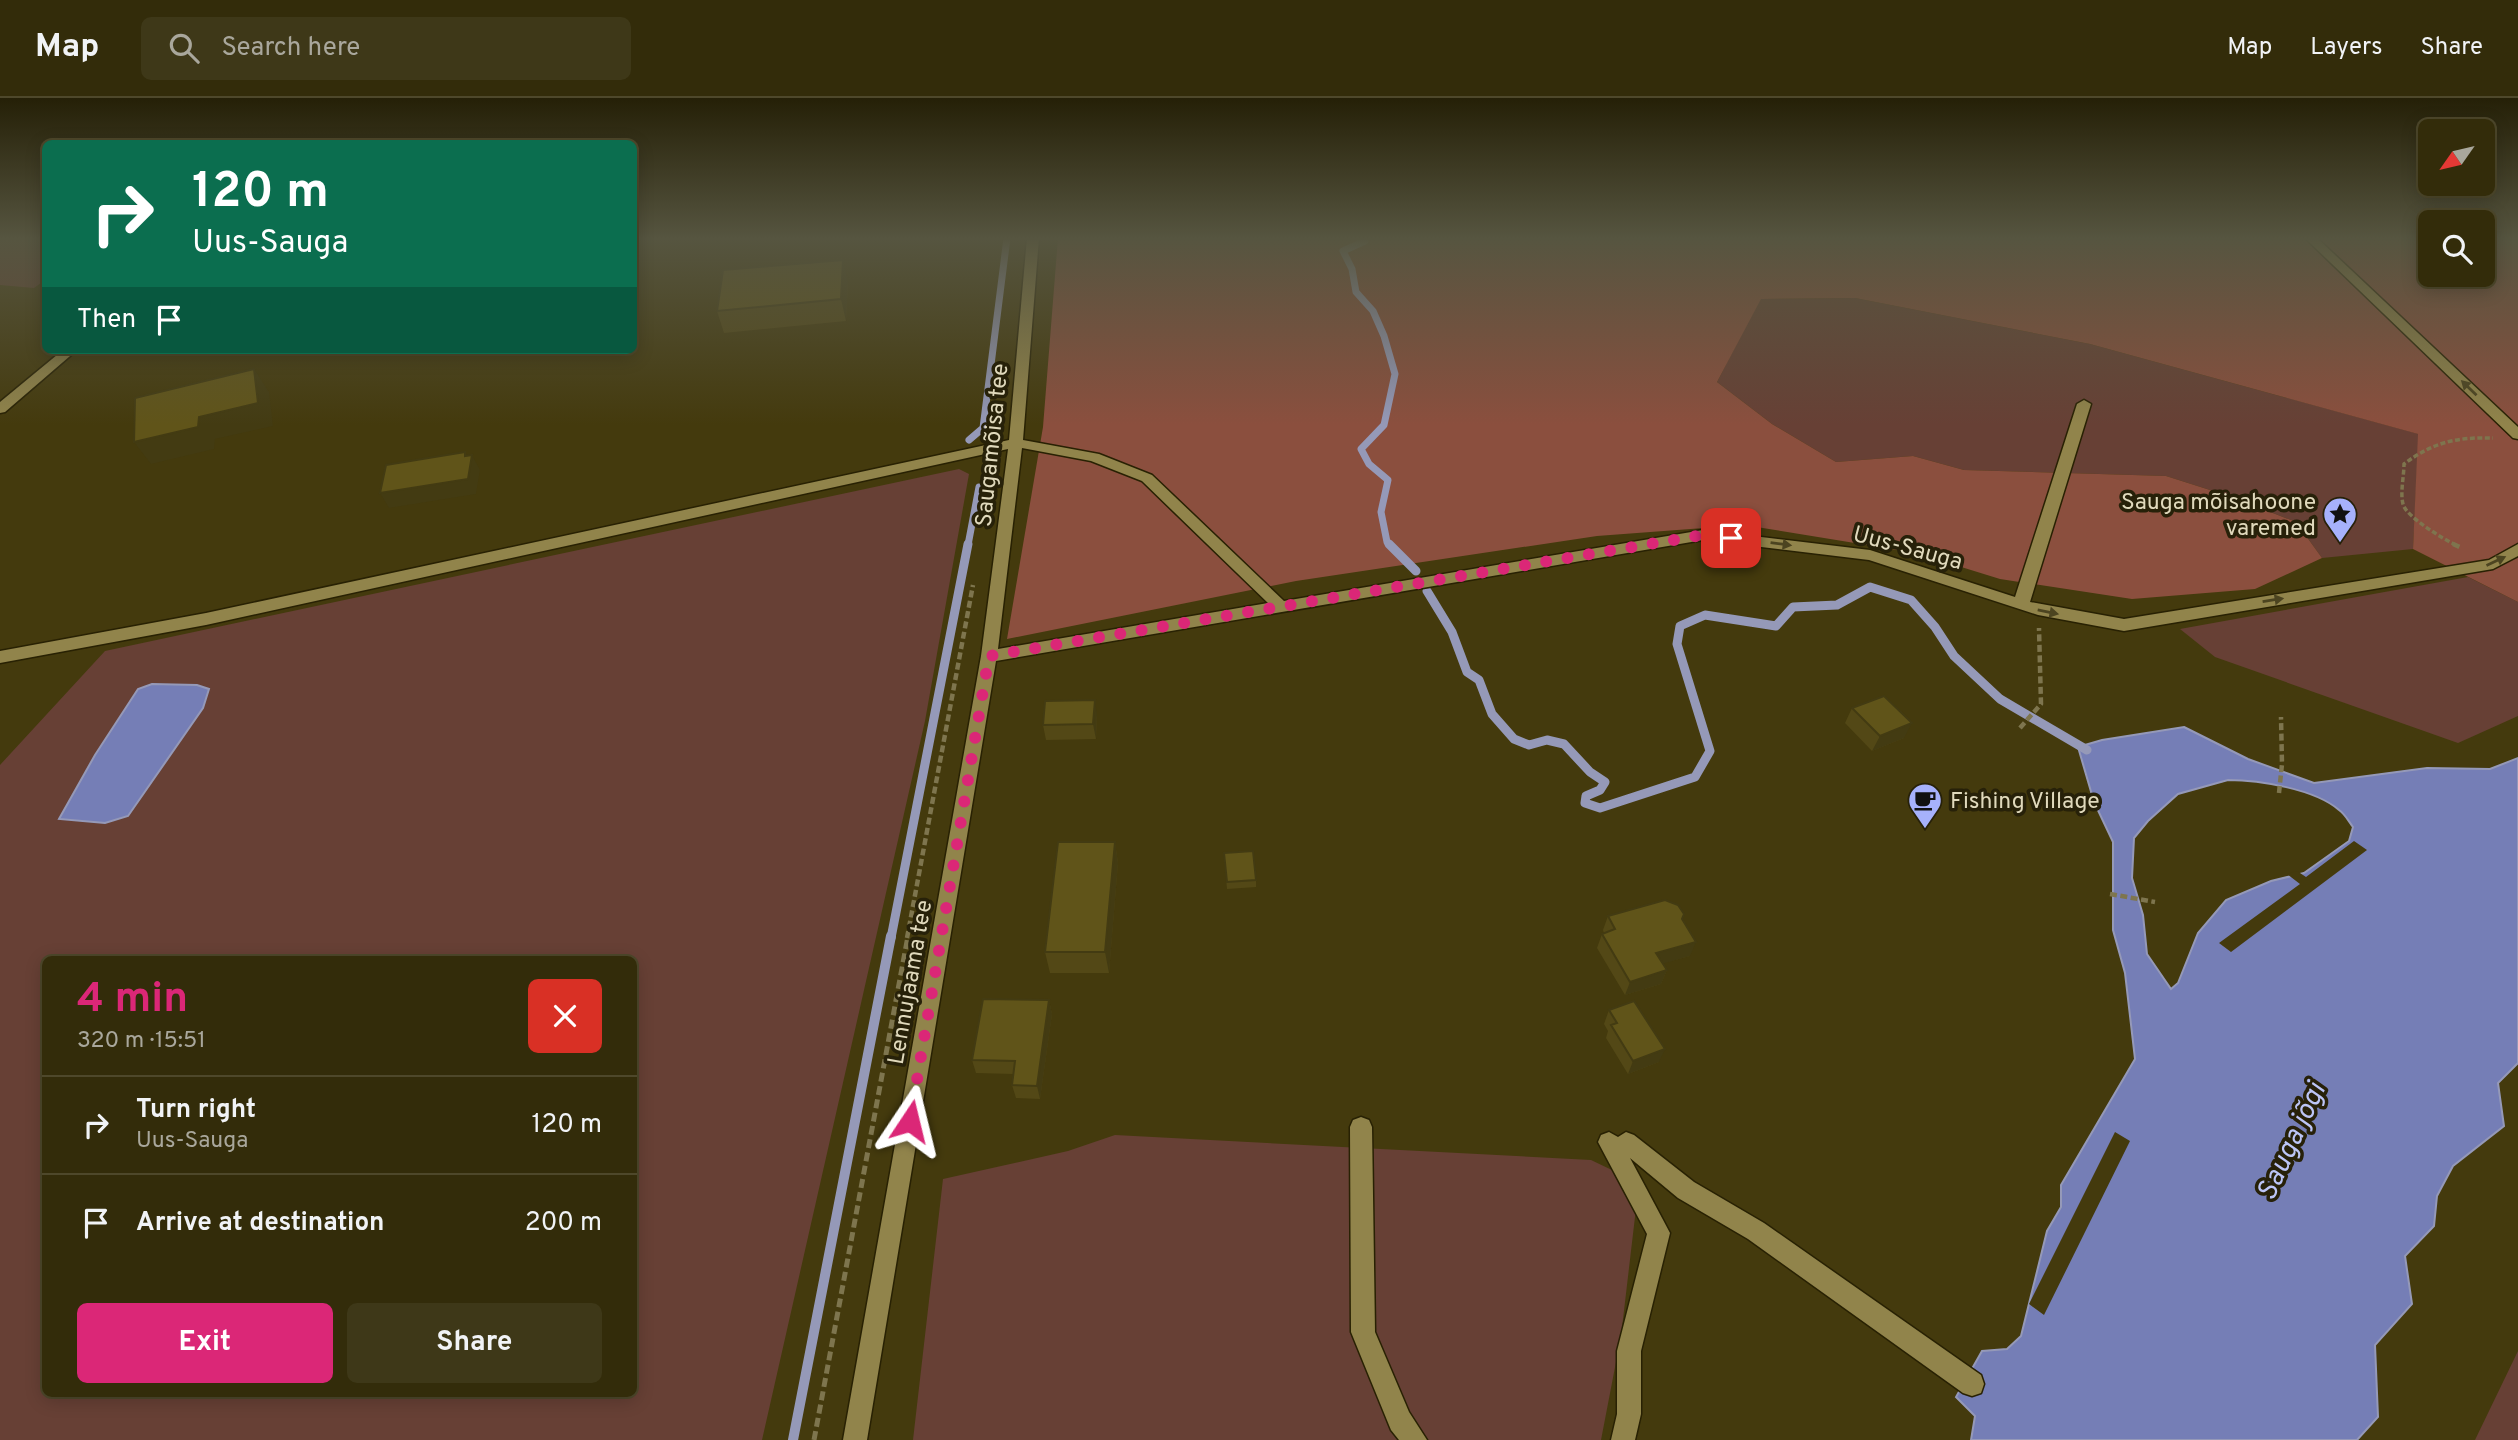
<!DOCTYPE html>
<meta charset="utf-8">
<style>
:root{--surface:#332c0a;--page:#3e3818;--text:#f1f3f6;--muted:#a9a79c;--line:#4e482b;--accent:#db2777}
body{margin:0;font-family:Overpass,sans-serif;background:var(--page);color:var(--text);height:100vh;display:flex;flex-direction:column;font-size:26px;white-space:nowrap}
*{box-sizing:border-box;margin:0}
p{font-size:23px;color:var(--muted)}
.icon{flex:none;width:38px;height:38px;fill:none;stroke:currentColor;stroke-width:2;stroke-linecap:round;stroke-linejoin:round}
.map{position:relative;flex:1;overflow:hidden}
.sheet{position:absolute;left:42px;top:858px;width:595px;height:441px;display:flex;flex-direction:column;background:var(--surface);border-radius:10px;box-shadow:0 4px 18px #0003,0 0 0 2px var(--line)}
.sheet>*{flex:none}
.hud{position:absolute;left:42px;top:42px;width:595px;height:214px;border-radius:10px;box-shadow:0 4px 18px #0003,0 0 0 2px var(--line);background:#0b6e4f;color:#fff;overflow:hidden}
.needle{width:46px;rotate:236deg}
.tools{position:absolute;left:2418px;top:21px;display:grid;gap:14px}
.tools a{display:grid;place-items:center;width:77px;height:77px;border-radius:10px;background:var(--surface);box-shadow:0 4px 18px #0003,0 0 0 2px var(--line);font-size:35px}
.pin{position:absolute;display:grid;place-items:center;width:60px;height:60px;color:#fff;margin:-30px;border-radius:14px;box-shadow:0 4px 10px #0006}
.me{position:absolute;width:77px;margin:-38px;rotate:10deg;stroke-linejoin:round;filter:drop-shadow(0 0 5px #0008)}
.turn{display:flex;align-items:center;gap:24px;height:147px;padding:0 35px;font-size:32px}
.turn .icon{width:91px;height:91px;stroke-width:2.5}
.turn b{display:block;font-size:49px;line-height:60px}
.then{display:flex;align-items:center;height:66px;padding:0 35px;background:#0003;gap:14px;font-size:26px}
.round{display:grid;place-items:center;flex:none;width:74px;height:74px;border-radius:10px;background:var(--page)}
.overview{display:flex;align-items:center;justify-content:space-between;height:119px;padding:0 35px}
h1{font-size:42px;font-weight:700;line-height:52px;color:var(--accent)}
.action{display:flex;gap:14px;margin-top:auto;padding:14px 35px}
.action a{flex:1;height:80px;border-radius:10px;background:var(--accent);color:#fff;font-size:28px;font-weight:700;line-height:80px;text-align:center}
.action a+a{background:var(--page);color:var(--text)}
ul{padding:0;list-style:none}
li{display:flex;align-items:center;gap:21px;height:98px;padding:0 35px;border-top:2px solid var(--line)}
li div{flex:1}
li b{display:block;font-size:26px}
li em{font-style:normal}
header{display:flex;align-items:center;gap:42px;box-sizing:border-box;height:98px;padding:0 35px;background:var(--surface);border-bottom:2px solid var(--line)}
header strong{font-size:33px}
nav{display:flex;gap:38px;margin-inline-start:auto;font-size:24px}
.search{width:490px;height:63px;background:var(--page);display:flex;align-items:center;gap:18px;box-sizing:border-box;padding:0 24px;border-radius:10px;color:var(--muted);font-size:26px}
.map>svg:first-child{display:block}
.green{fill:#674035;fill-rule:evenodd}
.forest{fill:#8b4f3e}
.water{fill:#757eb6;stroke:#9599b8;stroke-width:2;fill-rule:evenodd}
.pier{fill:#443a0d}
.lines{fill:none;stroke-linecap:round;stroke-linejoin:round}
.stream-far2{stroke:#9599b8;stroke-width:7}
.stream-far1{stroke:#9599b8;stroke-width:9}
.stream{stroke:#9599b8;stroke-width:10}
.minor-casing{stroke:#282103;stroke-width:3}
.path-far2{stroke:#7e754e;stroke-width:3.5;stroke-dasharray:5 2.5;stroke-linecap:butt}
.path-far1{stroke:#7e754e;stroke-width:4.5;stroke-dasharray:7 3.5;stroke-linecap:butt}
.path{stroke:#7e754e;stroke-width:5;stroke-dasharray:9 4.5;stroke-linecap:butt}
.minor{fill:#91844b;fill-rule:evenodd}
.wall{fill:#534816}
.shaded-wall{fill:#433b12}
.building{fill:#605419;stroke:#433b12;stroke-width:2}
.oneway{fill:#4c4420}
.route{stroke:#db2777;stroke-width:12;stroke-dasharray:0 21.6}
.labels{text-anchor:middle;stroke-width:7;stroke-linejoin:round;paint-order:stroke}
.street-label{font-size:23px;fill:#e0d9bc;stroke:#272109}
.poi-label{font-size:23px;fill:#e0d9bc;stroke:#272109;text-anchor:end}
.near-water-label{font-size:28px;font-style:italic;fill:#bcc5f6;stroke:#272109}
</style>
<header>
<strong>Map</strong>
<div class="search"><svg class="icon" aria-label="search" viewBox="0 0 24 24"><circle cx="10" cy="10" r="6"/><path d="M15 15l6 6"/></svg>Search here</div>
<nav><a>Map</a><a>Layers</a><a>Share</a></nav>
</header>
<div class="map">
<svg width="2518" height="1342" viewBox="0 0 2518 1342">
<rect width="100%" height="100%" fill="#443a0d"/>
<!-- green -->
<path class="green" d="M 0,140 L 45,140 L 45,182 L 34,190 L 0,187 Z
M 1855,200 L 2090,246 L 2419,336 L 2413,451 L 2322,460 L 2296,424 L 2232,399 L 2166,378 L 1964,372 L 1913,358 L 1836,364 L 1772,326 L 1717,284 L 1760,201 Z
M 959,371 L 969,376 L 925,623 L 762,1342 L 0,1342 L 0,667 L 105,553 ZM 46,861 L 634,861 L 634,1295 L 46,1295 Z
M 2468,479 L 2518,504 L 2518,618 L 2458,645 L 2215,559 L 2180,531 Z
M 1115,1037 L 1591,1062 L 1639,1085 L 1621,1238 L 1601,1342 L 913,1342 L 943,1081 L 1068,1053 Z
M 2518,1253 L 2518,1342 L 2475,1342 Z"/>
<!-- forest -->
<path class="forest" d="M 1058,140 L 2431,140 L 2431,177 L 2483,177 L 2483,140 L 2518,140 L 2518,504 L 2413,451 L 2418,336 L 2090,246 L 1855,200 L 1761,201 L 1717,284 L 1772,326 L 1836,364 L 1913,358 L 1964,372 L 2166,378 L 2232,399 L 2296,424 L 2322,460 L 2255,491 L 2132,501 L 2000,481 L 1916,455 L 1744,427 L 1597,438 L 1296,483 L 1007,541 L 1043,329 Z"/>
<!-- water -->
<path class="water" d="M 152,586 L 197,587 L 209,591 L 203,610 L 128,718 L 105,725 L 59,721 L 95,657 L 138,591 Z
M 2184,629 L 2248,661 L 2314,685 L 2427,670 L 2490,671 L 2518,660 L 2518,965 L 2498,985 L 2504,1028 L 2453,1068 L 2437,1098 L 2434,1128 L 2405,1158 L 2412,1206 L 2375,1247 L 2378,1319 L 2357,1342 L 1971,1342 L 1975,1318 L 1956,1299 L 1982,1253 L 2007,1251 L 2021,1238 L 2047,1133 L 2061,1109 L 2061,1087 L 2135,961 L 2125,875 L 2113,832 L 2113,744 L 2094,704 L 2078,649 L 2102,642 ZM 2228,682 C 2259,682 2315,691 2339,712 C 2345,716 2349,724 2353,729 L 2349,743 L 2304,775 L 2271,783 L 2226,802 L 2198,835 L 2178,885 L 2171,891 L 2147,856 L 2143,817 L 2132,780 L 2134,740 L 2148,723 L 2178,696 Z"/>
<!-- pier -->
<path class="pier" d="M 2354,743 L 2367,752 L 2231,854 L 2219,845 L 2300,786 L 2287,776 L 2297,773 L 2306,779 Z
M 2115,1034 L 2130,1043 L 2044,1217 L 2029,1206 Z"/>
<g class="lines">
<!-- stream-far2 -->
<path class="stream-far2" d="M 1363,140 L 1365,143 L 1343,153 L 1352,171 L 1356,194 L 1373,213 L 1384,238 L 1395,276 L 1384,327 L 1361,351 L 1369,366 L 1388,382 L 1381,414 L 1387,444 L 1390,447
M 969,342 L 983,330 L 1007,140
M 968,447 L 979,389"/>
<!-- stream-far1 -->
<path class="stream-far1" d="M 1389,446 L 1416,473
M 1427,493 L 1452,534 L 1467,574 L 1479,582 L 1492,616 L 1514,641 L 1529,647 L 1547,642 L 1564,646 L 1590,674 L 1605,684 L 1600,692 L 1586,698 L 1585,705 L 1600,710 L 1695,679 L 1710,653 L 1677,546 L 1680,528 L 1705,517 L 1776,528 L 1793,509 L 1837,507 L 1870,489 L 1911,502 L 1935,529 L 1954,558 L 2000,601 L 2087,652
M 891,840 L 968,446"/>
<!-- stream -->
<path class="stream" d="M 793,1342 L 891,838"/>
<!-- minor casing -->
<g class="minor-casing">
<path id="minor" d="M 1027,140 L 1039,140 L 1023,342 L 1099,356 L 1152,377 L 1284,503 L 1703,432 L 1870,452 L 2015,499 L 2077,306 L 2084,302 L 2091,306 L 2030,504 L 2124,521 L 2489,462 L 2518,446 L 2518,458 L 2493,471 L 2124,533 L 2038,517 L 1869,462 L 1703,442 L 996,563 L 867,1342 L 843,1342 L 981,558 L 1008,351 L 206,527 L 0,565 L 0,553 L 206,515 L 1009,342 ZM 1022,350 L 1091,363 L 1142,383 L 1268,505 L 998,551 Z
M 2305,140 L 2317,140 L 2518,329 L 2518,341 L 2513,340 Z
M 63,252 L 77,252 L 5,314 L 0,315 L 0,304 Z
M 1361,1019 L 1369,1022 L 1372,1029 L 1375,1234 L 1409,1314 L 1427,1342 L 1399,1342 L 1391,1332 L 1351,1234 L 1350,1029 L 1353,1022 Z
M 1609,1034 L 1618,1039 L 1626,1034 L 1634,1037 L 1694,1084 L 1764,1125 L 1981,1277 L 1984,1286 L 1981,1295 L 1972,1298 L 1963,1295 L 1748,1141 L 1678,1100 L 1630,1060 L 1670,1135 L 1641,1253 L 1641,1316 L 1635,1342 L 1611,1342 L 1617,1316 L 1617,1253 L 1647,1136 L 1598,1044 L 1601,1037 Z"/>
</g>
<!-- path-far2 -->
<path class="path-far2" d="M 2456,447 C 2445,442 2406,419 2403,406 C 2400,395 2404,378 2404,366 C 2433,344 2457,339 2493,340"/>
<!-- path-far1 -->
<path class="path-far1" d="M 2453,446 L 2462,450
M 2020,630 L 2041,606 L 2039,530
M 2279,695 L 2282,666 L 2281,619
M 2110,796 L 2155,804
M 907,840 L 973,487"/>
<!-- path -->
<path class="path" d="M 814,1342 L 908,838"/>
<!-- minor -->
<use href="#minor" class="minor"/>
</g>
<!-- wall -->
<path class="wall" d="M 848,184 L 846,223 L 724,235 L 717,213 Z
M 1852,610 L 1904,640 L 1872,653 L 1845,625 Z
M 1097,617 L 1096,641 L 1046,642 L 1043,627 Z
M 1115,744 L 1118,765 L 1109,875 L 1050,875 L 1045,854 Z
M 1224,755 L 1256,782 L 1256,789 L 1227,791 Z
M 1608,818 L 1682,821 L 1690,858 L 1663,865 L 1667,872 L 1661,886 L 1625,897 L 1597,850 L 1602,836 L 1604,835 L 1603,832 Z
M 1049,902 L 1052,916 L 1040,1001 L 1016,1000 L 1012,987 L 1013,976 L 976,975 L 972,962 Z
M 1609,912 L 1659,964 L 1628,976 L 1606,940 L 1608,933 L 1604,926 Z"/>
<!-- shaded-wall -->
<path class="shaded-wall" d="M 843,162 L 848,184 L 846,223 L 841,201 Z
M 254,271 L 269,294 L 273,328 L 215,341 L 214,351 L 151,366 L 134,344 L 199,319 Z
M 465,354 L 471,364 L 472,357 L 480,372 L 476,396 L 389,410 L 380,395 L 465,358 Z
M 1095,602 L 1097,617 L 1096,641 L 1093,626 Z
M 1912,625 L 1904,640 L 1872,653 L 1880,638 Z
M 1115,744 L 1118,765 L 1109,875 L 1105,854 Z
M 1696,844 L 1690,858 L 1651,869 L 1656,855 Z
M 1667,872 L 1661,886 L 1625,897 L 1630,884 Z
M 1049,902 L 1052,916 L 1040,1001 L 1037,988 Z
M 1665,951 L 1659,964 L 1628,976 L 1633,963 Z"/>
<!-- building -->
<path class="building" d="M 843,162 L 841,201 L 717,213 L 723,172 Z
M 254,271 L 258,305 L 199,319 L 198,329 L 134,344 L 135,300 Z
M 465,354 L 465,358 L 472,357 L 468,381 L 380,395 L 386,367 Z
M 1884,598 L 1912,625 L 1880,638 L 1852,610 Z
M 1095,602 L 1093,626 L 1043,627 L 1045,603 Z
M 1058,744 L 1115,744 L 1105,854 L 1045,854 Z
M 1253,753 L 1256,782 L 1227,784 L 1224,755 Z
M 1665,802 L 1678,807 L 1684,816 L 1682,821 L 1696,844 L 1656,855 L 1667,872 L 1630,884 L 1602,836 L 1615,831 L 1608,818 Z
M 983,901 L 1049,902 L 1037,988 L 1012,987 L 1015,963 L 972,962 Z
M 1634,903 L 1665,951 L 1633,963 L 1611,927 L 1617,925 L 1609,912 Z"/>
<!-- one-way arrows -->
<defs><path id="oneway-solid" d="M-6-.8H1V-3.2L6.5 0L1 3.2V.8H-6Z" transform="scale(1.75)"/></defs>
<g class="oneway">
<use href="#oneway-solid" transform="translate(2469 290) rotate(-136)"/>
<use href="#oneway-solid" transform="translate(1781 446) rotate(7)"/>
<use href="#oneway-solid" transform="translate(2496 463) rotate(-25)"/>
<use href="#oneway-solid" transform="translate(2273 502) rotate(-9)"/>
<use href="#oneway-solid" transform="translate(2048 514) rotate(11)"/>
</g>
<!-- sky -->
<linearGradient id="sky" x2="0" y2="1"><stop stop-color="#252007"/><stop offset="0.43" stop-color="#565540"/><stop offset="1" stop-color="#565540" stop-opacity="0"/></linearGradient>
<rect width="2518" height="327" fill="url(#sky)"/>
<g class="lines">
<!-- route -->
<path class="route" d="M 910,1023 L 989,558 L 1703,437 L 1731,440"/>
</g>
<!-- icons -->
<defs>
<g id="sight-pin" transform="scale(1.75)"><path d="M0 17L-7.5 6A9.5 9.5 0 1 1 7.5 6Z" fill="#a6b1fc" stroke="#272109"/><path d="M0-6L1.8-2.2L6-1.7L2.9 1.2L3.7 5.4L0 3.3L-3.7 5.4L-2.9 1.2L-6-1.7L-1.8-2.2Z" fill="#111"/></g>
<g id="cafe-pin" transform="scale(1.75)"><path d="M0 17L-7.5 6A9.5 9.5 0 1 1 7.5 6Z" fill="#a6b1fc" stroke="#272109"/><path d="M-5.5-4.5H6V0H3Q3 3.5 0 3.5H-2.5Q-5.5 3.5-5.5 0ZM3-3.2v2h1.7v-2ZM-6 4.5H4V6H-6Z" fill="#111"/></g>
</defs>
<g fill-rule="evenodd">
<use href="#sight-pin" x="2340" y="416"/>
<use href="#cafe-pin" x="1925" y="702"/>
</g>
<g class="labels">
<!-- street labels -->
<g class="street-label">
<text transform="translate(991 347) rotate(-84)" y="8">Saugamõisa tee</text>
<text transform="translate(1908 449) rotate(15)" y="8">Uus-Sauga</text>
<text transform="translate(909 884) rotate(-80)" y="8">Lennujaama tee</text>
</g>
<!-- poi labels -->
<g class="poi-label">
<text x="2316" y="411">Sauga mõisahoone<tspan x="2316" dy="26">varemed</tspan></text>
<text x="1950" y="710" text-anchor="start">Fishing Village</text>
</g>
<!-- near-water labels -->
<g class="near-water-label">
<text transform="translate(2290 1043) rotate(-65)" y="10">Sauga jõgi</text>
</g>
</g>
</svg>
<div class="tools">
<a><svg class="needle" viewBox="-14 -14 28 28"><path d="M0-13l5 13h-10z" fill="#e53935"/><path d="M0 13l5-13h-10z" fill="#a9a79c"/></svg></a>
<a><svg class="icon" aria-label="search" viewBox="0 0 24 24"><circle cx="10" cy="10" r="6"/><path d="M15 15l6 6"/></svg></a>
</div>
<div class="pin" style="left:1731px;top:440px;background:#d93025"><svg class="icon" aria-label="arrive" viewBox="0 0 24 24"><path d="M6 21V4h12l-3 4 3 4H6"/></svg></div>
<svg class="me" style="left:910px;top:1023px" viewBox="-20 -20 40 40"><path d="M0-17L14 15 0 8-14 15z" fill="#db2777" stroke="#fff" stroke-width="4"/></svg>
<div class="hud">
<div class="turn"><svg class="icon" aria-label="right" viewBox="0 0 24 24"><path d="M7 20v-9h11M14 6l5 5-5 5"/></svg><div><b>120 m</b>Uus-Sauga</div></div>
<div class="then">Then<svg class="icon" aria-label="arrive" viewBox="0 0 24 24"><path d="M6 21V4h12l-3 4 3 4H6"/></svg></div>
</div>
<section class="sheet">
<div class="overview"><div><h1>4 min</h1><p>320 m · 15:51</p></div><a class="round" style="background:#d93025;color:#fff"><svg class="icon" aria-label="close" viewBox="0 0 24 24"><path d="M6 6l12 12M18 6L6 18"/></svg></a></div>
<ul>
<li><svg class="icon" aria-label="right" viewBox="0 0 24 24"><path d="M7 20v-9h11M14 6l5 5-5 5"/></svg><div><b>Turn right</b><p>Uus-Sauga</p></div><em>120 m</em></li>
<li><svg class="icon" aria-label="arrive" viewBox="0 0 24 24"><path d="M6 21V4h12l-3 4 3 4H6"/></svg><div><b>Arrive at destination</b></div><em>200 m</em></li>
</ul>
<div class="action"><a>Exit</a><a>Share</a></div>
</section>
</div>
